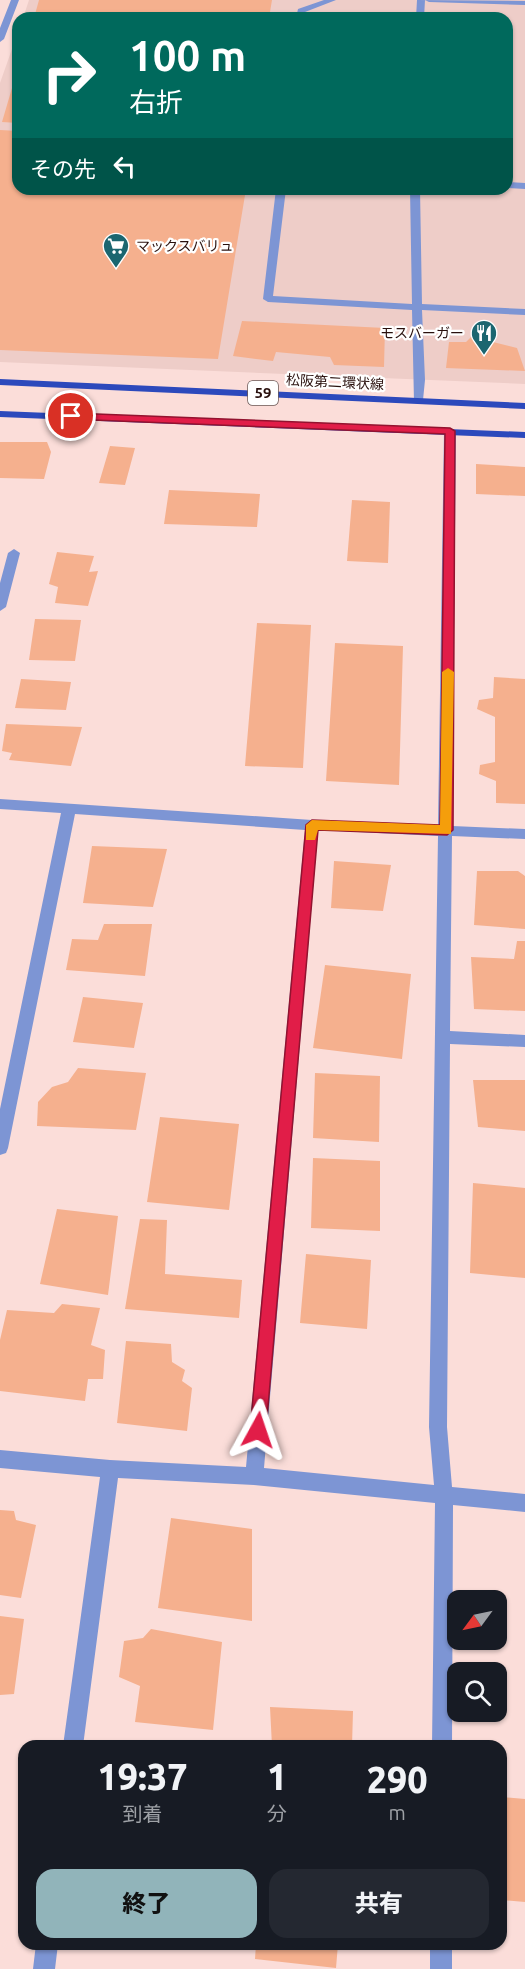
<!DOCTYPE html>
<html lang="ja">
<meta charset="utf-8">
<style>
:root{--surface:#171b24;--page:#242831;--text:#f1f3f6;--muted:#9ea1a6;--accent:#91b4ba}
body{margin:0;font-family:Ubuntu,"Noto Sans JP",sans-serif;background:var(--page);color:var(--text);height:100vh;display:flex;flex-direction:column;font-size:22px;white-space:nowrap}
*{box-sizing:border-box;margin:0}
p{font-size:20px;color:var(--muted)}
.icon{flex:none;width:33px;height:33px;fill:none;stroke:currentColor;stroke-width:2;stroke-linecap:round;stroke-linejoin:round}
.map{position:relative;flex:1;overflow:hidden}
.panel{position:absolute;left:18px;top:1740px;width:489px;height:210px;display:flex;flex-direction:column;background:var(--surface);border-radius:18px;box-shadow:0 2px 4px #0004}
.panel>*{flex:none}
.top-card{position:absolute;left:12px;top:12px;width:501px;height:183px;border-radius:18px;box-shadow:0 2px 4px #0004;background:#00695c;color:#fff;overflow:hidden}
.needle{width:39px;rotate:237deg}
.fabs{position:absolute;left:447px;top:1590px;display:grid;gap:12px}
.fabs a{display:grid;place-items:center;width:60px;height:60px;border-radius:12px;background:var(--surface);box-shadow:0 2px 4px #0004;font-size:30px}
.pin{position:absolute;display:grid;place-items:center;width:51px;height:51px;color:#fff;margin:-26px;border:3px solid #fff;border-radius:50%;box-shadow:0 2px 6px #0007}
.me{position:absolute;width:66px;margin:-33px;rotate:5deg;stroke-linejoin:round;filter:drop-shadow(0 0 4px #0008)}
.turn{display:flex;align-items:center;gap:21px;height:126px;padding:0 18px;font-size:27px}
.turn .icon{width:78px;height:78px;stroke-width:2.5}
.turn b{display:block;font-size:42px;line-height:51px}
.then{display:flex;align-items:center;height:57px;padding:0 18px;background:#0003;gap:12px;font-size:22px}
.eta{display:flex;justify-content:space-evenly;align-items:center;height:102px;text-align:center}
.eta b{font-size:36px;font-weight:800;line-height:42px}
.action{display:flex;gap:12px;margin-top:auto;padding:12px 18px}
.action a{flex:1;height:69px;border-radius:18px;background:var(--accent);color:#111;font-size:24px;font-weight:800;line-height:69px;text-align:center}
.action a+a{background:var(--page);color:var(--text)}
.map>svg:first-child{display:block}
.built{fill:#eecdc8}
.building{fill:#f5b08e}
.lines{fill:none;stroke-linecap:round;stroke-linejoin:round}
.lane{fill:#7d95d4;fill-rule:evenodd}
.street{fill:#7d95d4;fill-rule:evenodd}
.primary{fill:#2c49bc;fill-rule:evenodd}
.route{fill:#e11d48;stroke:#92132f;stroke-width:1.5}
.slow{fill:#f59e0b}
.labels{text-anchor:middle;stroke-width:4.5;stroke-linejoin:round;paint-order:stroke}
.far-poi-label{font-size:14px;fill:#29100d;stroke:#fff;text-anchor:start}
.far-street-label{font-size:14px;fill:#29100d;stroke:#fff}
.shield{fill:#fff;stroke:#695856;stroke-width:1.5}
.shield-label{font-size:15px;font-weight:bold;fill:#29100d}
</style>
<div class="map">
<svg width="525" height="1969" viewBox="0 0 525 1969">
<rect width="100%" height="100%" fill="#fbddd9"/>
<!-- built -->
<path class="built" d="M 29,0 L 525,0 L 525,384 L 0,362 L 0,83 L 18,32 L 18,189 L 507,189 L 507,18 L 23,18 Z"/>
<!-- building -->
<path class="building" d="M 39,0 L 272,0 L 269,18 L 34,18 Z
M 17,71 L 18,123 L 2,122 Z
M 0,130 L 18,131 L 18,189 L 246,189 L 218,359 L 0,350 Z
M 242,321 L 385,328 L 384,367 L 334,365 L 330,357 L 276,352 L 273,361 L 233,356 Z
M 471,337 L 483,337 L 489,341 L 517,348 L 525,371 L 446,368 L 449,342 L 466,342 Z
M 0,442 L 47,442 L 51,452 L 44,479 L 0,478 Z
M 110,446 L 135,448 L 125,485 L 99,483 Z
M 476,464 L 525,467 L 525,496 L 476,494 Z
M 169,490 L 260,494 L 257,527 L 164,524 Z
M 352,500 L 390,502 L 388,563 L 347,561 Z
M 57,552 L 94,556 L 89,572 L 98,571 L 88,606 L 55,603 L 58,587 L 49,584 Z
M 35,619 L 81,620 L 75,661 L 29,660 Z
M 257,623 L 311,625 L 303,768 L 245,766 Z
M 335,643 L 403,646 L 399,785 L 326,781 Z
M 494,677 L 525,679 L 525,804 L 496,803 L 496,781 L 479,774 L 480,765 L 495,762 L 495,717 L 477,709 L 479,700 L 493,698 Z
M 21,679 L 71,682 L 66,710 L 15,708 Z
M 6,724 L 82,727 L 71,766 L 9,760 L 12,753 L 2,751 Z
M 92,846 L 167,849 L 153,907 L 83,903 Z
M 334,861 L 391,865 L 383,911 L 331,908 Z
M 477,871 L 518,871 L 525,876 L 525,929 L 474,925 Z
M 104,924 L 152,924 L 145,976 L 66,970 L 72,939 L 98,940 Z
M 517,941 L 525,941 L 525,1011 L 474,1009 L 471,957 L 514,959 Z
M 325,965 L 411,974 L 402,1059 L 313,1048 Z
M 83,997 L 143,1003 L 134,1048 L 73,1042 Z
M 78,1068 L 146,1073 L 136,1130 L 37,1126 L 38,1102 L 52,1087 L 68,1082 Z
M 315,1073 L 380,1076 L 379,1142 L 313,1138 Z
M 473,1080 L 525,1080 L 525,1131 L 478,1127 Z
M 160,1117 L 239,1124 L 229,1210 L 147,1202 Z
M 313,1158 L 380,1161 L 380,1231 L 311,1228 Z
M 473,1183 L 525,1188 L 525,1278 L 470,1273 Z
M 57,1209 L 118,1216 L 108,1295 L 40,1284 Z
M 140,1219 L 167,1220 L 165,1274 L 242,1280 L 239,1318 L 125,1309 Z
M 306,1254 L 371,1260 L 367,1329 L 300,1323 Z
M 62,1304 L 100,1308 L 91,1345 L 105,1350 L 103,1379 L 88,1379 L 85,1401 L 0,1391 L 0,1340 L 7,1310 L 54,1313 Z
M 126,1341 L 171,1344 L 172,1362 L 185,1370 L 182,1381 L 192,1388 L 187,1431 L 117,1423 Z
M 0,1510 L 14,1511 L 16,1520 L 36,1525 L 21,1598 L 0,1595 Z
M 171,1518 L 252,1529 L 252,1621 L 158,1608 Z
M 0,1616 L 24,1619 L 14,1694 L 0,1695 Z
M 151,1629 L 222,1642 L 213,1730 L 135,1722 L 140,1686 L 119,1677 L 124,1641 L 143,1638 Z
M 270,1707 L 353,1711 L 352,1746 L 272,1746 Z
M 501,1797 L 525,1799 L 525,1902 L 501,1900 Z
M 256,1944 L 338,1944 L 336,1968 L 255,1959 Z"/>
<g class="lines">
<!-- lane -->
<path class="lane" d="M 324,0 L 336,0 L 305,12 L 304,18 L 296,18 L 298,9 Z
M 417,0 L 525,1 L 525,5 L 429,2 L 425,0 L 424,18 L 416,18 Z
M 507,182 L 525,183 L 525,189 L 507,188 Z
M 276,189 L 286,189 L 273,296 L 412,304 L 410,189 L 420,189 L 422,304 L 525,309 L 525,315 L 422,310 L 425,380 L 423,400 L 418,403 L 414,402 L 412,310 L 268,302 L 263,299 Z"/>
<!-- street -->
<path class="street" d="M 11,0 L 19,0 L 4,39 L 0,42 L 0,28 Z
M 450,428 L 456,431 L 452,826 L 525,829 L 525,839 L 452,836 L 450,1031 L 525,1035 L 525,1047 L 450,1044 L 447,1427 L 452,1487 L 525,1494 L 525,1512 L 453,1505 L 452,1746 L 432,1746 L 435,1503 L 254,1485 L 118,1478 L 83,1746 L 63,1746 L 100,1477 L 0,1468 L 0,1450 L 110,1460 L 246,1467 L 305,830 L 75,814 L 8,1148 L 6,1153 L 0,1155 L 0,1109 L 61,813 L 0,809 L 0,799 L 312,820 L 438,825 L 444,431 ZM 318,830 L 438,836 L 429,1427 L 434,1485 L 264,1468 Z
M 14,549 L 20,553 L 6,607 L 0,611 L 0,583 L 8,553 Z
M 36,1944 L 58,1944 L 55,1969 L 33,1969 Z
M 430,1944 L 452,1944 L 452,1969 L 430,1969 Z"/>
<!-- primary -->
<path class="primary" d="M 0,379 L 525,403 L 525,409 L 0,385 Z
M 0,411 L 525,432 L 525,438 L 0,417 Z"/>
</g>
<!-- route -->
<path class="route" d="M 71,413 L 450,428 L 455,431 L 453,830 L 447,835 L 318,830 L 266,1430 L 264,1435 L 258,1438 L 252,1435 L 250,1430 L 306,825 L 312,820 L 440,825 L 445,434 L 68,419 L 68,414 Z"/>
<!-- slow -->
<path class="slow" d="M 448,668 L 454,672 L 451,834 L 318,830 L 315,840 L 306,840 L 306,825 L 312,820 L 440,825 L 442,672 Z"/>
<!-- icons -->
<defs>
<g id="supermarket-pin" transform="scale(1.35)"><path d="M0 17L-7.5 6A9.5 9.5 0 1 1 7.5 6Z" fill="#1b6670" stroke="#fff"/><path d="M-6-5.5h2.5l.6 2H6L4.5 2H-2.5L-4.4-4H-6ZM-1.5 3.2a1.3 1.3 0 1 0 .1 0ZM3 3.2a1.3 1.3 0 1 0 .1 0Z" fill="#fff"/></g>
<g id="restaurant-pin" transform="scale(1.35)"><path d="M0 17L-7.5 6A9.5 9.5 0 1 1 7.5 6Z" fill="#1b6670" stroke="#fff"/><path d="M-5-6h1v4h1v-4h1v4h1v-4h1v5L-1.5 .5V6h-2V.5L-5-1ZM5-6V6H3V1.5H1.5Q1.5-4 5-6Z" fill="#fff"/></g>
</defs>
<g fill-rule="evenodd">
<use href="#supermarket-pin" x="116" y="246"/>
<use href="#restaurant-pin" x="484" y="333"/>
</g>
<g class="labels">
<!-- far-poi labels -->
<g class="far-poi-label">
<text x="136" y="251">マックスバリュ</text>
<text x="464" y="338" text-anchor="end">モスバーガー</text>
</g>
<!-- far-street labels -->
<g class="far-street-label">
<text transform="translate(335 382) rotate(3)" y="5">松阪第二環状線</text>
</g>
<!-- shield labels -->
<rect class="shield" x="248" y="381" width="30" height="24" rx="4.5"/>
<g class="shield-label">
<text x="263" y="398">59</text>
</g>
</g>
</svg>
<div class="fabs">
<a><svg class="needle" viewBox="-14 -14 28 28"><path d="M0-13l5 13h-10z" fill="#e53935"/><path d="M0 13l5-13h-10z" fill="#9ea1a6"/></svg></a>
<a><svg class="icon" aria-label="search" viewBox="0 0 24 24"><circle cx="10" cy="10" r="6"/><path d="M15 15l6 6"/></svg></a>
</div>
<div class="pin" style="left:71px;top:416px;background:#d93025"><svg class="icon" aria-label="arrive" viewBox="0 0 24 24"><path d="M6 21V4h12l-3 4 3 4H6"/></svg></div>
<svg class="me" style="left:258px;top:1430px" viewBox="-20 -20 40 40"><path d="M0-17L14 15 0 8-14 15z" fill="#e11d48" stroke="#fff" stroke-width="4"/></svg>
<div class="top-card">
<div class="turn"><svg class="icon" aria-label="right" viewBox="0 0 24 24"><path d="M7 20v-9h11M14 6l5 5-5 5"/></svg><div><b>100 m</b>右折</div></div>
<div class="then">その先<svg class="icon" aria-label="left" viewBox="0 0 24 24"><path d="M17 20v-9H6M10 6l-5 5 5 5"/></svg></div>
</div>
<section class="panel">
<div class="eta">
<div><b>19:37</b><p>到着</p></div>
<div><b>1</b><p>分</p></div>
<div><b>290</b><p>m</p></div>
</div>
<div class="action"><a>終了</a><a>共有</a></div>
</section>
</div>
